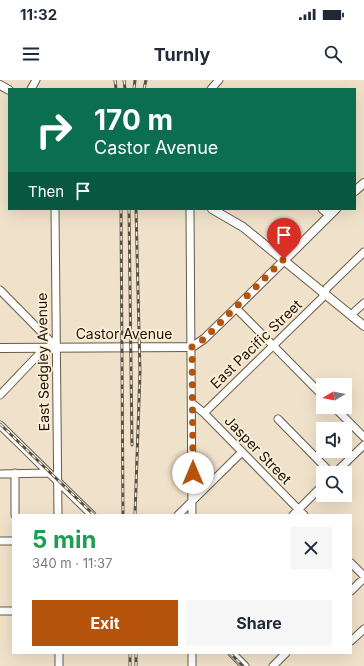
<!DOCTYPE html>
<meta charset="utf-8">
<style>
:root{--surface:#fff;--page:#f6f6f7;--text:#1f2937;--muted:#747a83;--accent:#b45309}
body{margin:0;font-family:Inter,sans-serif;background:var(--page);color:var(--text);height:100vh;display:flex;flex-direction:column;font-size:15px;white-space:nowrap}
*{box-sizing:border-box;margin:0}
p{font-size:13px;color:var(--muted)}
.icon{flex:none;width:22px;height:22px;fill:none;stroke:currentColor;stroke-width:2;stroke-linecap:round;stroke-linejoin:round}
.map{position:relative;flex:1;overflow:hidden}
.drawer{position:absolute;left:12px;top:434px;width:340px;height:140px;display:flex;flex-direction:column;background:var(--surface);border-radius:0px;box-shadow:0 4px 16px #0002}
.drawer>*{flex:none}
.hud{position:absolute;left:8px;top:8px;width:348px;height:122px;border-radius:0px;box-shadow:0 4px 16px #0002;background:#0b6e4f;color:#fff;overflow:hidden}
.needle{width:26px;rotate:260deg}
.controls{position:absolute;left:316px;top:298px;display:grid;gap:8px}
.controls a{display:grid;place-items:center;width:36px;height:36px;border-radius:0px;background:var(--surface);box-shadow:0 4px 16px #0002;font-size:20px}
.pin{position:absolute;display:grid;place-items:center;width:34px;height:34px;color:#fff;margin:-41px -17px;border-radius:50% 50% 50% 0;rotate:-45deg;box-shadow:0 0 4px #0007}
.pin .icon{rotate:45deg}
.me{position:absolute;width:44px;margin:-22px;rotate:0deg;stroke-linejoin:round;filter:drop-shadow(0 0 3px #0008)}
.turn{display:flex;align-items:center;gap:14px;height:84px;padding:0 20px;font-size:18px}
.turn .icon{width:52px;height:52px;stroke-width:2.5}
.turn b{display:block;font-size:28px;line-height:34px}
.then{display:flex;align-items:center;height:38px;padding:0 20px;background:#0003;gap:8px;font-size:15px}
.round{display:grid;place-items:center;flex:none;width:42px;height:42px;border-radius:0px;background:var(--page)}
.summary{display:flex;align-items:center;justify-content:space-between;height:68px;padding:0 20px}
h1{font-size:24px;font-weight:700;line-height:30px;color:#1e9e55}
.button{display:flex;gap:8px;margin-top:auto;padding:8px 20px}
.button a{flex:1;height:46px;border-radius:0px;background:var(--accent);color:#fff;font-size:16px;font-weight:700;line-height:46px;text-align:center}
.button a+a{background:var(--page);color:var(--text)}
.status{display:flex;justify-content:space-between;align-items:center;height:28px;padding:0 20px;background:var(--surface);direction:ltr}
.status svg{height:11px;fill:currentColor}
header{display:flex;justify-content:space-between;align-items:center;height:52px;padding:0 20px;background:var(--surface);font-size:18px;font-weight:700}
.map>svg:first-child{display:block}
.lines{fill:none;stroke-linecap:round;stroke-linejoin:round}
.minor-casing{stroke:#675b46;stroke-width:9}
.major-casing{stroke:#675b46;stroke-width:10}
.minor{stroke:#fff;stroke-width:7}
.major{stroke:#fff;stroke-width:8}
.rail-casing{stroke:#585143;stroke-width:3}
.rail{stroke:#feefd7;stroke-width:1.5;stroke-dasharray:4.5;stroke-linecap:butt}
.route{stroke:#b45309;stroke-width:7;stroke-dasharray:0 12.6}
.labels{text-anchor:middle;stroke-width:3.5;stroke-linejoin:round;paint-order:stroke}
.street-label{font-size:14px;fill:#19140b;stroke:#feefd7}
</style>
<div class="status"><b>11:32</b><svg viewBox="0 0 49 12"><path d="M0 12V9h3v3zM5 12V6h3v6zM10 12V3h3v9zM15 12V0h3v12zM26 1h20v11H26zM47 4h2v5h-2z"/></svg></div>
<header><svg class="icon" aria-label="menu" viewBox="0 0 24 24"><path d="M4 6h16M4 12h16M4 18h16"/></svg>Turnly<svg class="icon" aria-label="search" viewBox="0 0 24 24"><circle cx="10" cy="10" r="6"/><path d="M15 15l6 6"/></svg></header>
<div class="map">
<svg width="364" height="586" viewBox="0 0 364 586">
<rect width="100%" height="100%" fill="#f0e2ca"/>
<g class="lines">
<!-- minor casing -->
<g class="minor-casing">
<path id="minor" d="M 31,9 L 36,0
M 211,9 L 219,0
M 55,129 L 58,435
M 190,129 L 192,435
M 322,129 L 329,135
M 0,210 L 56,267
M 236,228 L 323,316
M 351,235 L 364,223
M 0,315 L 41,272 L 52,269
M 193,324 L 204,333 L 304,435
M 334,327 L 364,357
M 204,333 L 322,218 L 327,208 L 364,172
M 278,339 L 331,393
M 0,345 L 92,435
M 335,393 L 364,365
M 0,394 L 49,393
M 15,435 L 15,393
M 178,435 L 242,372
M 293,435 L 323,405
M 0,461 L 13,461
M 351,483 L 364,496
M 351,511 L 364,498
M 0,531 L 13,531
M 351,561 L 364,549
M 59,573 L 59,586
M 192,573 L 192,586
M 232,573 L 245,586
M 273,586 L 286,573"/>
</g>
<!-- major casing -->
<g class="major-casing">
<path id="major" d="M 0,5 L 9,10
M 355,111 L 364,103
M 212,129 L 243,147 L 364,246
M 0,268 L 192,267 L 204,259 L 236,228 L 336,129"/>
</g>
<!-- minor -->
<use href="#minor" class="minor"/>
<!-- major -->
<use href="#major" class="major"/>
<!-- rail casing -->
<g class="rail-casing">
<path id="rail" d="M 115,0 L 116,9
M 124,0 L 125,9
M 134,9 L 135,0
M 144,9 L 146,0
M 121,129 L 123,435
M 129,129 L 132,365
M 0,344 L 94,435
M 135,435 L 140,292 L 136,129
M 130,573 L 130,586
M 136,573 L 136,586
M 230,573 L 243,586"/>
</g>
<!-- rail -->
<use href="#rail" class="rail"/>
</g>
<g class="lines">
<!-- route -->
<path class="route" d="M 193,393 L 192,267 L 204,259 L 284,179"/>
</g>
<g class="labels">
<!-- street labels -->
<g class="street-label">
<text x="124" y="259">Castor Avenue</text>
<text transform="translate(256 264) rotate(-44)" y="5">East Pacific Street</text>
<text transform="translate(43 282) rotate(-91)" y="5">East Sedgley Avenue</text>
<text transform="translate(258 370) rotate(46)" y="5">Jasper Street</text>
</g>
</g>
</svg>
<div class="controls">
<a><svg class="needle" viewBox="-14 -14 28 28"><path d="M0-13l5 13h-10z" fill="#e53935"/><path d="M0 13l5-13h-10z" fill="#747a83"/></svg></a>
<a><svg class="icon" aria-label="sound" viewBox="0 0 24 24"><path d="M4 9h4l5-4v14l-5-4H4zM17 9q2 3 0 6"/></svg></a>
<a><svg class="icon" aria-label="search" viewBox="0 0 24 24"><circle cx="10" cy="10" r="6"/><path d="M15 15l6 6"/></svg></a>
</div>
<div class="pin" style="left:284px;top:179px;background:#d93025"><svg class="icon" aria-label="arrive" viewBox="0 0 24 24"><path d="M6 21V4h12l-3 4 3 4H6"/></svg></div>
<svg class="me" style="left:193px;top:393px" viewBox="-20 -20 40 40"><circle r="19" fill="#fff"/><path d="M0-13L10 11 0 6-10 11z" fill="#b45309"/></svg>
<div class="hud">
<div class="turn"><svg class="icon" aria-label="right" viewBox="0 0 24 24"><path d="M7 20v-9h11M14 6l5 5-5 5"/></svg><div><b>170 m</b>Castor Avenue</div></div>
<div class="then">Then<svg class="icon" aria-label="arrive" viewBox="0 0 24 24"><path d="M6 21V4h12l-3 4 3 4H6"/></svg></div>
</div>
<section class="drawer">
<div class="summary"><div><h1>5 min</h1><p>340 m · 11:37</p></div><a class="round"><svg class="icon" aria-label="close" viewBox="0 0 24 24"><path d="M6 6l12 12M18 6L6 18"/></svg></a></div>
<div class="button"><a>Exit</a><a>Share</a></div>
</section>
</div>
